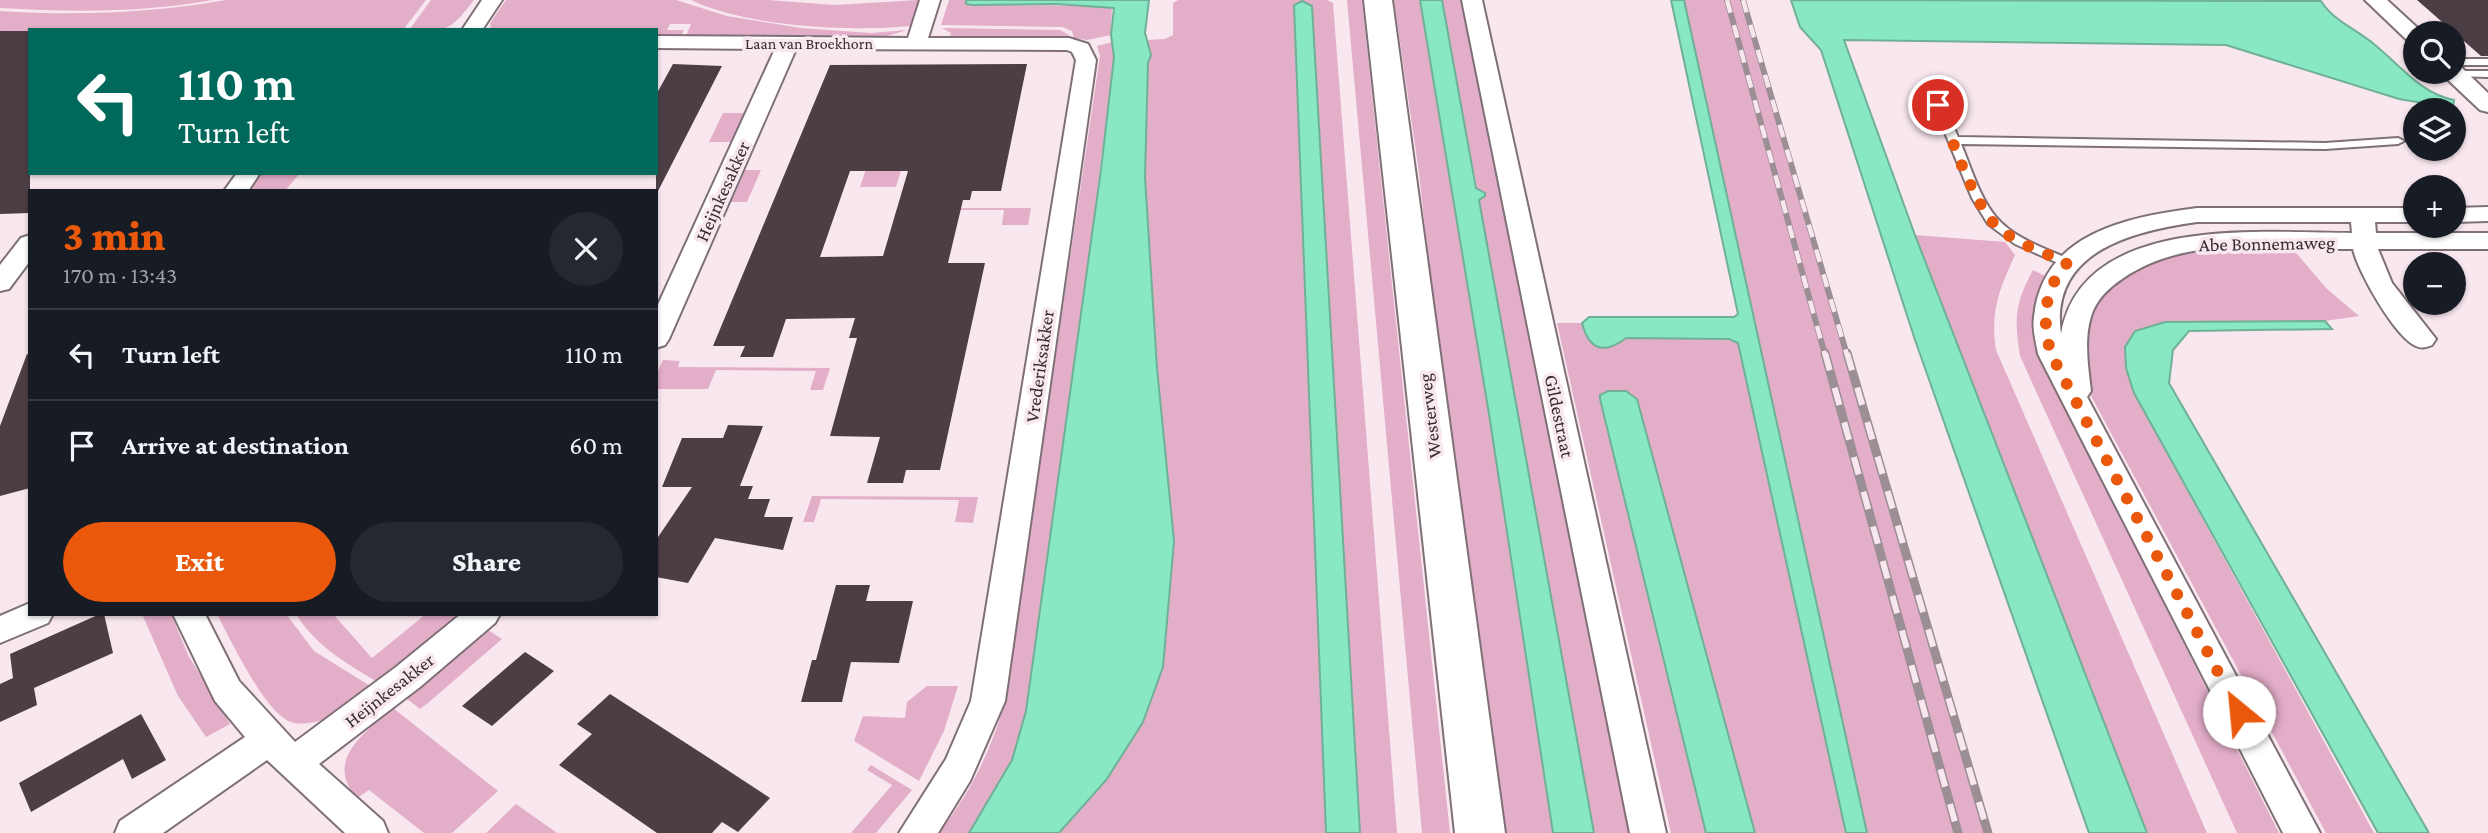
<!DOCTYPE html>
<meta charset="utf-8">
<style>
:root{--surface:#171b24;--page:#242831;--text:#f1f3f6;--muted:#9ea1a6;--line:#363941;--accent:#ea580c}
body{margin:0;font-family:"Crimson Pro",serif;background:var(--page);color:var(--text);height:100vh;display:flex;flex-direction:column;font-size:26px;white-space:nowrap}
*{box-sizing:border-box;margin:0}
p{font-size:23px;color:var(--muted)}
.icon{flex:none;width:38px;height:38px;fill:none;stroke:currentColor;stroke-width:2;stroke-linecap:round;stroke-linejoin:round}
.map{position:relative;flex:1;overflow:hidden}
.details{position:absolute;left:28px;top:189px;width:630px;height:427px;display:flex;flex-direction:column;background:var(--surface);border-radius:0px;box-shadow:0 2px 5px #0004}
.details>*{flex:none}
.top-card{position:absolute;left:28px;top:28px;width:630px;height:147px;border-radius:0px;box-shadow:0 2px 5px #0004;background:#00695c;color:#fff;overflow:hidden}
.tools{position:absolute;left:2403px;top:21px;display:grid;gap:14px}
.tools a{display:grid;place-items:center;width:63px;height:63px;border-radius:50%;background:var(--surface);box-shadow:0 2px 5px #0004;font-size:35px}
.pin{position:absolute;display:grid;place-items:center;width:60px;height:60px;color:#fff;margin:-30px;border:4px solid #fff;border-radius:50%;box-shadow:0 2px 7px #0007}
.me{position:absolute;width:77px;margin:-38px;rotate:332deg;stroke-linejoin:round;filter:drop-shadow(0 0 5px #0008)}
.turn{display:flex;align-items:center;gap:24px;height:147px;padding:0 35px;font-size:32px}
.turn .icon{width:91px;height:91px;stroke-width:2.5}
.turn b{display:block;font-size:49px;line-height:60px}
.round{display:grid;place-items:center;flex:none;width:74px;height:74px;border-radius:37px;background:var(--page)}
.headline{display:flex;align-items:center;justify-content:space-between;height:119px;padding:0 35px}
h1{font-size:42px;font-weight:800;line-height:52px;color:var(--accent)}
.button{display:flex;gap:14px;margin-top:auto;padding:14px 35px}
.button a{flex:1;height:80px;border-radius:42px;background:var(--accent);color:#fff;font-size:28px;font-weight:800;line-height:80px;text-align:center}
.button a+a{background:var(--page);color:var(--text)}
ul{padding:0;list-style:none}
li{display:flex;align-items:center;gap:21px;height:91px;padding:0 35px;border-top:2px solid var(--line)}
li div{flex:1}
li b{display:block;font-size:26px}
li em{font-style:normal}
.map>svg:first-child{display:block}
.green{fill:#e3aec8}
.water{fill:#88e8c3;stroke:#6fb097;stroke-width:2}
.building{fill:#4c3e45;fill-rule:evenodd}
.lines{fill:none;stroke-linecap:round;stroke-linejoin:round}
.service-casing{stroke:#7f7077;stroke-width:4}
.minor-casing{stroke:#7f7077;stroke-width:4}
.primary-casing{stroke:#7f7077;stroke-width:4}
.service{fill:#fff;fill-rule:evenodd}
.minor{fill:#fff;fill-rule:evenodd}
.primary{fill:#fff;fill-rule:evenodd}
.rail-far1-casing{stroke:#9b8e94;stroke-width:6}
.rail-casing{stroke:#9b8e94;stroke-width:9}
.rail-far1{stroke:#f9e7ef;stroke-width:4.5;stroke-dasharray:13;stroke-linecap:butt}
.rail{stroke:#f9e7ef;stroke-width:6;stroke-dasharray:18;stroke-linecap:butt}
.route{stroke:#ea580c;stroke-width:12;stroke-dasharray:0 21.6}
.labels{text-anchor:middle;stroke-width:7;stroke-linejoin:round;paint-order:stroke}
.far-street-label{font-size:16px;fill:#342d30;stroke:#f9e7ef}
.street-label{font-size:19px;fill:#342d30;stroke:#f9e7ef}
</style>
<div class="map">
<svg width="2488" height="833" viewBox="0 0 2488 833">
<rect width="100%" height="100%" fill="#f9e7ef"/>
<!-- green -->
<path class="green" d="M 0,0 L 212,0 C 143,13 70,12 0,8 Z
M 226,0 L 426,0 L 403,30 L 0,31 L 0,11 C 76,16 151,13 226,0 Z
M 431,0 L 474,0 C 449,32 449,30 409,30 Z
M 506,0 L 676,0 L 727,16 L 801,28 L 871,33 L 907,30 L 884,37 L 686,36 L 691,24 L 670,24 L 667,30 L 684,30 L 681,36 L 656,36 L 656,30 L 491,30 L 490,23 Z
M 691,0 L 768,0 L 834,5 L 919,0 L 910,26 C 849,32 747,27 691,0 Z
M 949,0 L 966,0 L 972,5 L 1112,6 L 1111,35 L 1087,40 L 1074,38 L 1072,31 L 1062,27 L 941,25 Z
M 1178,0 L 1327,0 L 1333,3 L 1397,833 L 1360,833 L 1312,6 L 1296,4 L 1326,833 L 1059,833 L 1143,722 L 1163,667 L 1174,541 L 1157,368 L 1145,177 L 1148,63 L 1151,55 L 1146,40 L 1165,39 L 1173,35 L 1173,3 Z
M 1347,0 L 1362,0 L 1450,833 L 1422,833 Z
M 1394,0 L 1420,0 L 1489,414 L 1553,833 L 1503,833 L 1440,366 L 1419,173 Z
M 1442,0 L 1461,0 L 1629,833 L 1594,833 L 1478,200 L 1482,196 L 1477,188 Z
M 1684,0 L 1743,0 L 1984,833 L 1867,833 Z
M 942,28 L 1060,30 L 1069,35 L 1068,38 L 950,37 L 951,33 Z
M 1112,42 L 1114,57 L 1064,453 L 1026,711 L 1012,759 L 969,833 L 939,833 C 970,793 990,753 1004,705 L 1100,56 L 1097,46 Z
M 723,113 L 746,113 L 733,142 L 709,142 Z
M 906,154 L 896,187 L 860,187 L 870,157 Z
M 745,170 L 761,170 L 747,202 L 731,202 Z
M 261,173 L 300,173 L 285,191 L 250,191 Z
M 897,208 L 1031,208 L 1028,225 L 1002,225 L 1004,210 L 905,210 L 900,225 L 892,225 Z
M 1915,235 L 2005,242 L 2015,255 C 1999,290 1990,312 1996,350 L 2207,833 L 2147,833 Z
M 2292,248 L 2326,288 L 2359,316 L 2325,321 L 2165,322 L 2126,368 L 2134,393 L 2374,833 L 2326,833 L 2090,394 C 2086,371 2079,348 2084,325 C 2086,317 2093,309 2098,302 C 2138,244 2230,250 2292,248 Z
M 2033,270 L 2045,276 L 2038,297 L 2034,345 L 2279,833 L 2237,833 L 2020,356 C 2014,318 2015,303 2033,270 Z
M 1557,323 L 1582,323 C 1589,349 1603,355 1626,338 L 1729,339 L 1738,344 L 1846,833 L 1755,833 L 1637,399 L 1633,395 L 1600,395 L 1706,833 L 1671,833 Z
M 663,360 L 680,361 L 678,367 L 830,368 L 823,390 L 810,390 L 816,371 L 716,370 L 708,389 L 656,389 L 656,375 Z
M 812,496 L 978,497 L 973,523 L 955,522 L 959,500 L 821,499 L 814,522 L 803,522 Z
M 142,614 L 171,614 L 188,655 L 230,724 L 206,737 L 178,696 Z
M 217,614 L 286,614 L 314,651 L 375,689 C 359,699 341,715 323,720 C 313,723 301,725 291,722 C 265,713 230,639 217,614 Z
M 296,614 L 333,614 L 372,658 L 426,614 L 467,614 L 381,684 C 348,664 317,648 296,614 Z
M 488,630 L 502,639 L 428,703 L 420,709 L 406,698 Z
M 927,686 L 958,686 L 944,731 L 919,781 L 854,741 L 863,716 L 905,718 L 907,702 Z
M 393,708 L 498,791 L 452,833 L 424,833 L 369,790 L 357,798 C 323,760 366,732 393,708 Z
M 871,765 L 912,790 L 876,833 L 851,833 L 892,785 L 867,770 Z
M 516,804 L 557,833 L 486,833 Z"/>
<!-- water -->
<path class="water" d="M 966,0 L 1149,0 L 1145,33 L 1151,55 L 1148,63 L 1145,177 L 1157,368 L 1174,541 L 1163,667 L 1143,722 L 1107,779 L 1059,833 L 969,833 L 1012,760 L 1026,711 L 1101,169 L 1114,57 L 1111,35 L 1114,8 L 1056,4 L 972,5 L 966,4 Z
M 1420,0 L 1442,0 L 1476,188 L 1485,193 L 1485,196 L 1479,200 L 1594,833 L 1553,833 L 1489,414 Z
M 1671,0 L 1684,0 L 1867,833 L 1846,833 L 1738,343 L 1729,339 L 1626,338 C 1604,355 1589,350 1582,323 L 1589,317 L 1734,317 L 1738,314 Z
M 1791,0 L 2321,1 C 2334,22 2357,29 2375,45 C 2401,66 2420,93 2454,100 L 2453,108 L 2399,99 L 2226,45 L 1844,40 L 1915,235 L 2147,833 L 2089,833 L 1914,337 L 1821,50 L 1800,27 Z
M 1302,1 L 1312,6 L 1360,833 L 1326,833 L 1294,5 Z
M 2325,321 L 2332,329 L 2189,331 L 2173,350 L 2169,383 L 2429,833 L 2378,833 L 2134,393 L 2126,368 L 2125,347 L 2135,331 L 2165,322 Z
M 1608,391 L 1626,391 L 1637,399 L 1755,833 L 1706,833 L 1600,399 L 1600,395 Z"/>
<!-- building -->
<path class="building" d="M 2417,0 L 2488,0 L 2488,56 L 2481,56 Z
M 0,31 L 30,31 L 30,213 L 0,214 Z
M 673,64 L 722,66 L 656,195 L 656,95 Z
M 1027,64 L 1001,191 L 972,191 L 970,200 L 963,200 L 948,263 L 985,263 L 940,470 L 906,470 L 903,483 L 867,483 L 880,437 L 830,436 L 857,338 L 849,338 L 855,318 L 786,319 L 773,357 L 740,357 L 745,346 L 713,346 L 830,65 ZM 850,171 L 908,171 L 883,256 L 820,257 Z
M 27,354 L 30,355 L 30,488 L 0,496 L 0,426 Z
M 728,425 L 763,426 L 740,486 L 753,486 L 748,499 L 770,499 L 764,517 L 793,517 L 783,550 L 715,538 L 688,583 L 656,577 L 656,540 L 692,487 L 662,487 L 682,438 L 723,438 Z
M 836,585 L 870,585 L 866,601 L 913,601 L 899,663 L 851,662 L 842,702 L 801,702 L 812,660 L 816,660 Z
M 100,614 L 104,614 L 113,653 L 34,688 L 37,705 L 0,722 L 0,684 L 13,678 L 10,654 Z
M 525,652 L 554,671 L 492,726 L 462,706 Z
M 610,694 L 709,758 L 770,798 L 738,832 L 722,822 L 712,833 L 657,833 L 559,765 L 592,734 L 577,724 Z
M 141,714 L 166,760 L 132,779 L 123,759 L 31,812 L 19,783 Z"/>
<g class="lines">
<!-- service casing -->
<g class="service-casing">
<path id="service" d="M 2454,59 L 2488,59 L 2488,65 L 2454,65 Z
M 2455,71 L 2488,71 L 2488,77 L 2451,76 L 2450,74 Z
M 1931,84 L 1936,87 L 1958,137 L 2325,143 L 2398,138 L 2404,141 L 2398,144 L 2325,149 L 1961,144 C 1971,167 1979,197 1996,217 C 2014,239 2047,249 2071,260 L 2073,263 L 2071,266 L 2067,267 L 2015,244 L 1988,224 L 1972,198 L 1926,87 Z"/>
</g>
<!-- minor casing -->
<g class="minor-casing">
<path id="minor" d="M 482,0 L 502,0 L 482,30 L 462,30 Z
M 920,0 L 940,0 L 928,38 L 1069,38 L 1088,44 L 1096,60 L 1005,701 L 970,781 L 938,833 L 899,833 L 946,759 L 971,701 L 1076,60 L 1072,52 L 1067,50 L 796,49 L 669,339 L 665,345 L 656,348 L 656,309 L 775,49 L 656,48 L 656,36 L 908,38 Z
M 1462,0 L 1482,0 L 1666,833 L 1630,833 Z
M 2365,0 L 2387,0 L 2423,33 L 2415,33 L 2415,43 L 2408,41 Z
M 2454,66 L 2461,67 L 2488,93 L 2488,112 L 2480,110 L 2445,77 L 2443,72 L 2454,72 Z
M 237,173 L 260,173 L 248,191 L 224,191 Z
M 2488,207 L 2488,221 L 2454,222 L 2454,208 Z
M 2197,208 L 2415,208 L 2415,222 L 2375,222 L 2376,233 L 2488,233 L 2488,249 L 2378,249 L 2392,283 L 2436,339 L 2432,345 C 2427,347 2422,349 2416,346 C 2395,337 2358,272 2353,249 C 2278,249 2188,233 2122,279 C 2110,287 2099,297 2093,311 C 2083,336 2088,365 2091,391 L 2087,397 L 2320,833 L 2283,833 L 2038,354 C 2036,342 2032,329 2034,317 C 2042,233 2128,217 2197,208 ZM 2197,222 L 2351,222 L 2352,233 C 2263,233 2082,213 2061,334 C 2049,251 2133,231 2197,222 Z
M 30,235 L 30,261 L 9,289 L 0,291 L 0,265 L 21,238 Z
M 30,603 L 30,614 L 53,614 L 48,623 L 0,643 L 0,616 Z
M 173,614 L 205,614 L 239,681 L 295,742 L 396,667 L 461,614 L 500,614 L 495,623 L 420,687 L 319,764 L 383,821 L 388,833 L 345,833 L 267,760 L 163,833 L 115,833 L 120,821 L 245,737 L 215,701 Z"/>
</g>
<!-- primary casing -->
<g class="primary-casing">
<path id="primary" d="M 1364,0 L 1392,0 L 1505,833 L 1455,833 Z"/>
</g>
<!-- service -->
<use href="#service" class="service"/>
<!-- minor -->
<use href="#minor" class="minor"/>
<!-- primary -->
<use href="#primary" class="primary"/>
<!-- rail-far1 casing -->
<g class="rail-far1-casing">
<path id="rail-far1" d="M 1727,0 L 1825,355
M 1743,0 L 1847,355"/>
</g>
<!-- rail casing -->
<g class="rail-casing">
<path id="rail" d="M 1825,353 L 1958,833
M 1847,353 L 1988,833"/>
</g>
<!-- rail-far1 -->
<use href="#rail-far1" class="rail-far1"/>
<!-- rail -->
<use href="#rail" class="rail"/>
</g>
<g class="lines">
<!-- route -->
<path class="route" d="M 1938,105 C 1952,138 1969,192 1991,220 C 2008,241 2043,252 2067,263 C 2043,290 2042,321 2051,354 L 2239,712"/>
</g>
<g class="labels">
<!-- far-street labels -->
<g class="far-street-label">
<text x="809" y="49">Laan van Broekhorn</text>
</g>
<!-- street labels -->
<g class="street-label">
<text transform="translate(722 191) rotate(-66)" y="7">Heijnkesakker</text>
<text transform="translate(2267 243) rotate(-1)" y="7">Abe Bonnemaweg</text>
<text transform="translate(1039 366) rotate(-82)" y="7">Vrederiksakker</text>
<text transform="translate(1429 416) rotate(-97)" y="7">Westerweg</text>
<text transform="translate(1560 416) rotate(78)" y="7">Gildestraat</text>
<text transform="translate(389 690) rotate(-38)" y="7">Heijnkesakker</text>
</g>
</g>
</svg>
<div class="tools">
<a><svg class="icon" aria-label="search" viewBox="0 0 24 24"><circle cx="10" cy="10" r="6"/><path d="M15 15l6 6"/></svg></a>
<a><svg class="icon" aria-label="layers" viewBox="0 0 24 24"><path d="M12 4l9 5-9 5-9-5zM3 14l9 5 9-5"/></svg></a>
<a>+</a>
<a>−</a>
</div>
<div class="pin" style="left:1938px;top:105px;background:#d93025"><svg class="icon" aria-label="arrive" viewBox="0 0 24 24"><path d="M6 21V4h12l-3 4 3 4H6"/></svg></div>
<svg class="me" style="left:2239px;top:712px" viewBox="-20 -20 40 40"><circle r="19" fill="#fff"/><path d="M0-13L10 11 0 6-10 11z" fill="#ea580c"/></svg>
<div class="top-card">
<div class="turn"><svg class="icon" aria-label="left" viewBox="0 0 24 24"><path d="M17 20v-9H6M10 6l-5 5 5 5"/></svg><div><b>110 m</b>Turn left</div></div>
</div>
<section class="details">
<div class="headline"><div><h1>3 min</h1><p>170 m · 13:43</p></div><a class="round"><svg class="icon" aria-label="close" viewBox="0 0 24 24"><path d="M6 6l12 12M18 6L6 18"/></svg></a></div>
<ul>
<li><svg class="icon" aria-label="left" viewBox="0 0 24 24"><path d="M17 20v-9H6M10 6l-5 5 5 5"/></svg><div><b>Turn left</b></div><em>110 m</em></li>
<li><svg class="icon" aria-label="arrive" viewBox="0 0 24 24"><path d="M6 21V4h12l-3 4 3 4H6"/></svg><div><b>Arrive at destination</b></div><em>60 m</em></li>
</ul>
<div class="button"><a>Exit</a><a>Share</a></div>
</section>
</div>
